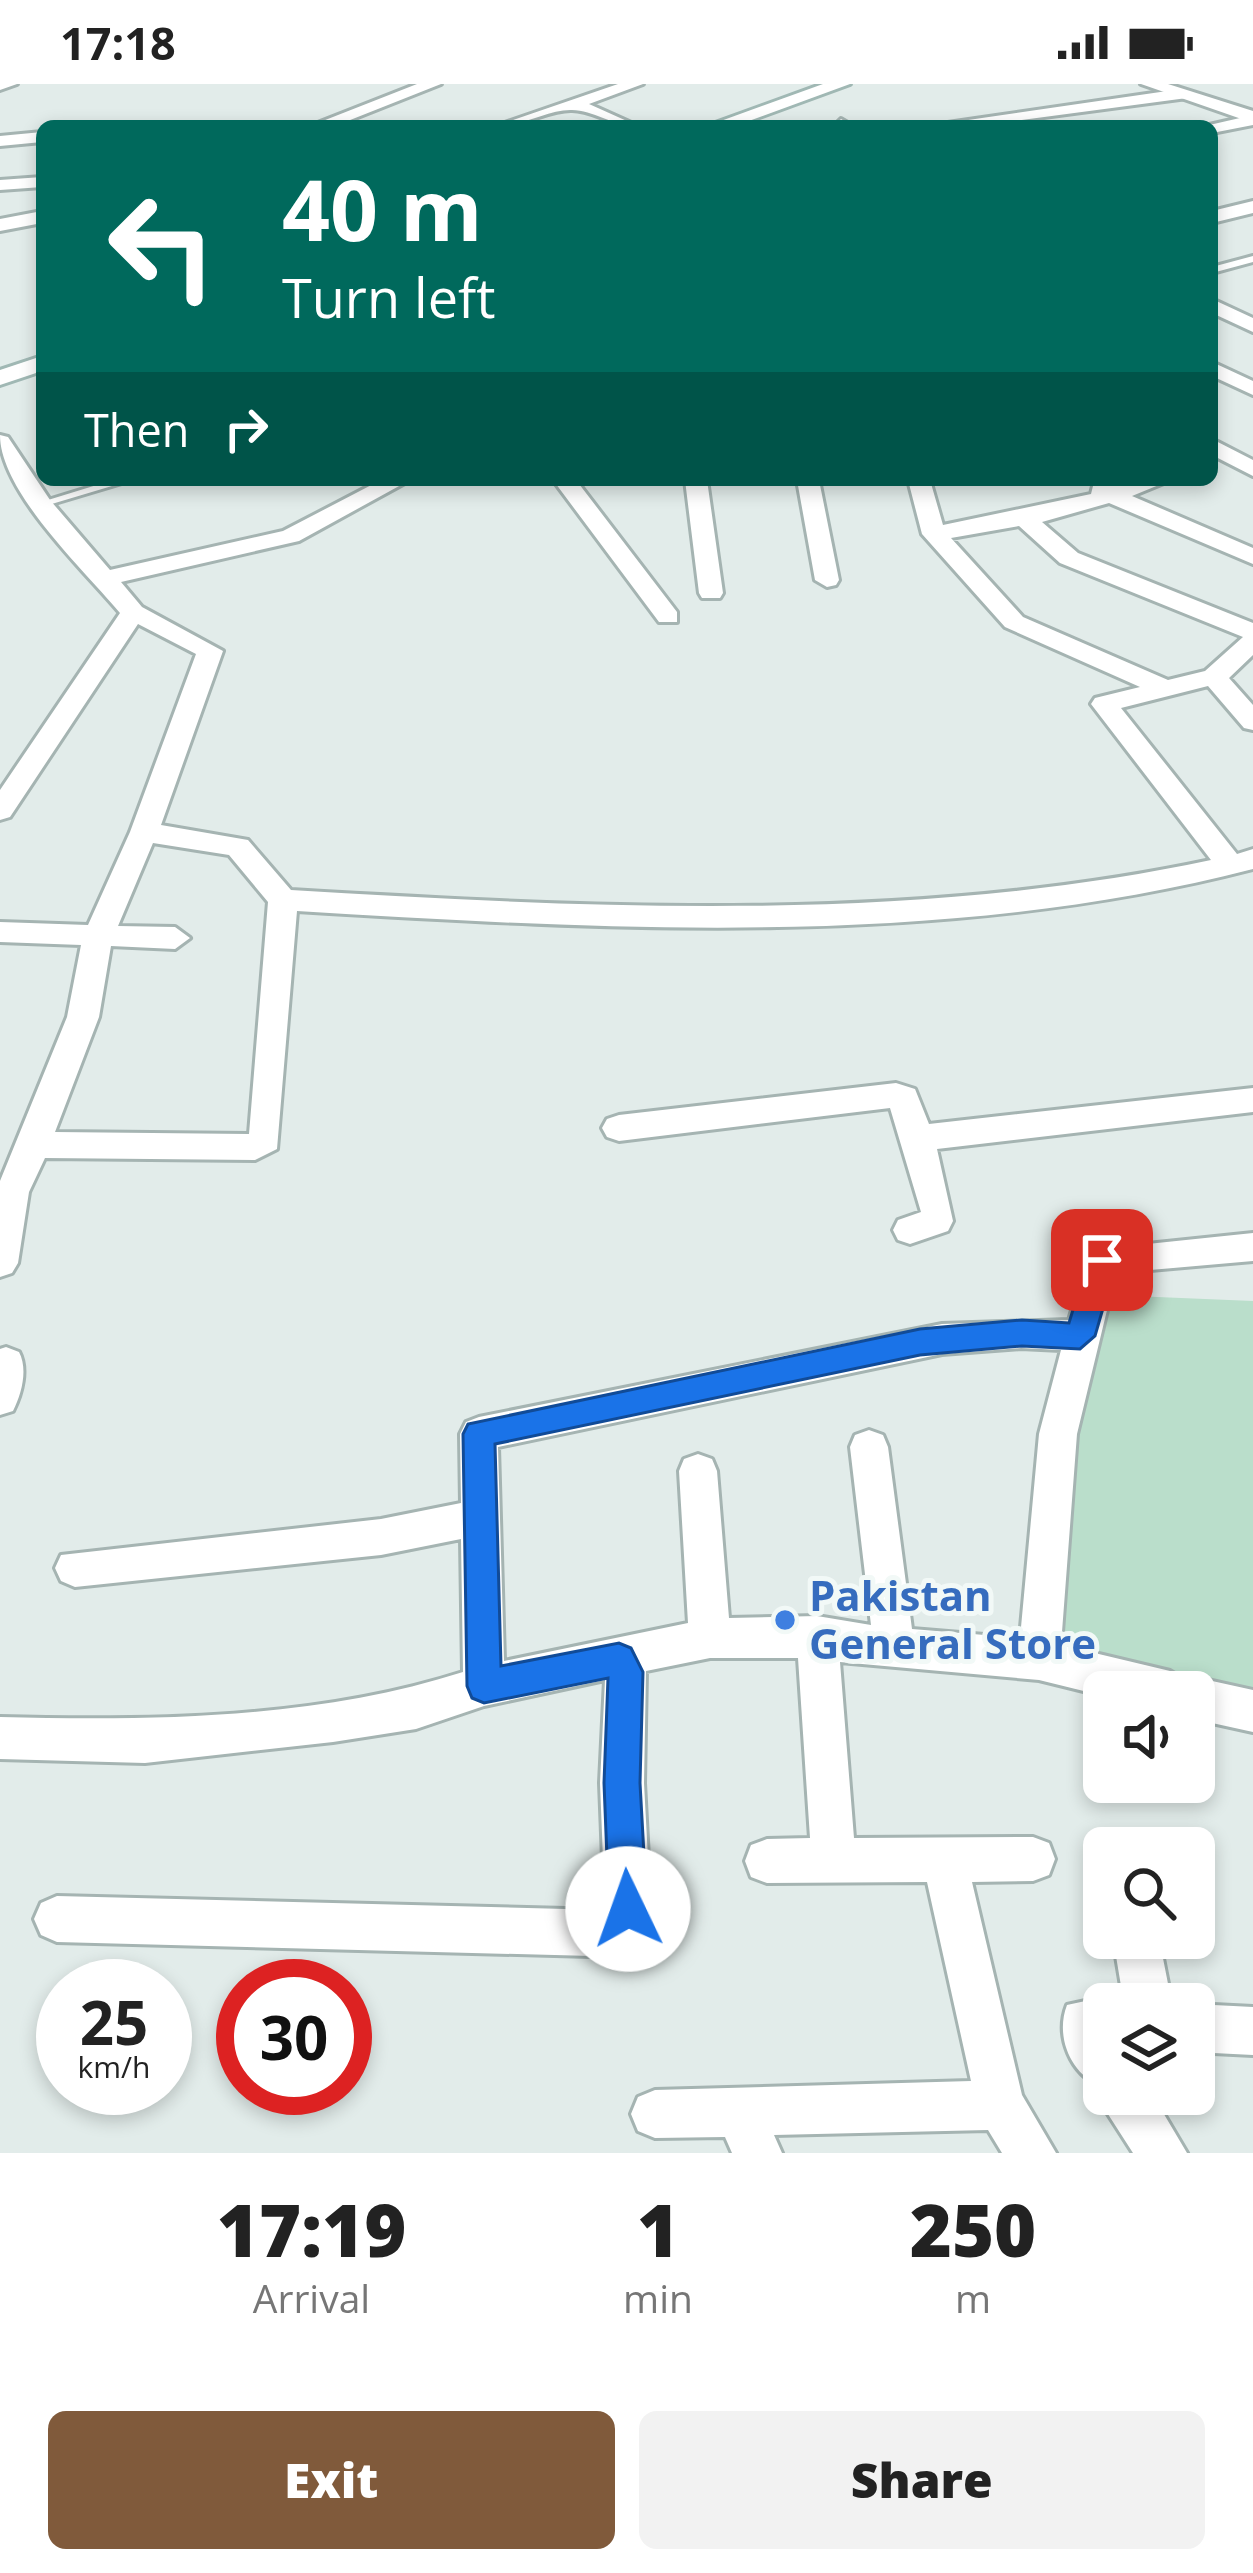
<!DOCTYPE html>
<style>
:root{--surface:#fff;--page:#f2f2f2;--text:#222;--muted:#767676;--accent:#805a3b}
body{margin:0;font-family:"Open Sans",sans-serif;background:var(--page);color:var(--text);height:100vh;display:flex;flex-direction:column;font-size:45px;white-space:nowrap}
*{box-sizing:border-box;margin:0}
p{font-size:39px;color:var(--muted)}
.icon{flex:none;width:66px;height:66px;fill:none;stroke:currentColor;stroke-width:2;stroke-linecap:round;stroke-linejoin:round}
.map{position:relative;height:2069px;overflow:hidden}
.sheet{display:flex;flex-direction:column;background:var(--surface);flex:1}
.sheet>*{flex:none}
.hud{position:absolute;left:36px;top:36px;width:1182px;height:366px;border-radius:18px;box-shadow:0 6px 18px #0003;background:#00695c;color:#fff;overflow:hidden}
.fabs{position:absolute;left:1083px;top:1587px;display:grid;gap:24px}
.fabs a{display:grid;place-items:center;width:132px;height:132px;border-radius:18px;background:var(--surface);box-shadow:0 6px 18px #0003;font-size:60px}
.speed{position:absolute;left:36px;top:1875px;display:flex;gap:24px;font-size:60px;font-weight:700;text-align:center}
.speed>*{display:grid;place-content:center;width:156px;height:156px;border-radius:50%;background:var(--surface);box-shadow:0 6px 18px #0003;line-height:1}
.speed small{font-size:30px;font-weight:400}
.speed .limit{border:18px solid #d22;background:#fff;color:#111}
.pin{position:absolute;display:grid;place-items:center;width:102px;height:102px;color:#fff;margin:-51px;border-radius:24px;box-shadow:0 6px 18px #0006}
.me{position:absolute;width:132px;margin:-66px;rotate:357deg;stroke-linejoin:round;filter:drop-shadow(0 0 9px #0008)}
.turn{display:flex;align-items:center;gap:42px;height:252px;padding:0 48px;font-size:54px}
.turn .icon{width:156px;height:156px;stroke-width:2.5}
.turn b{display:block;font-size:84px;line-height:102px}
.then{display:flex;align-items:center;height:114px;padding:0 48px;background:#0003;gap:24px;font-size:45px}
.eta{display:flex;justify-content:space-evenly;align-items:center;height:204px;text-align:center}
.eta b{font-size:72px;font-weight:800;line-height:84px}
.primary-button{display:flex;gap:24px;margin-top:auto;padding:24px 48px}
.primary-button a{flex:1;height:138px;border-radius:18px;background:var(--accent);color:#fff;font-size:48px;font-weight:800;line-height:138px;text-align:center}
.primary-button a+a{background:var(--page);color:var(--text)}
.status{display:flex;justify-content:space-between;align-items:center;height:84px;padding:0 60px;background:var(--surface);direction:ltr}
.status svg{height:33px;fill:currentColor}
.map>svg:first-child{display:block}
.green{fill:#badecb}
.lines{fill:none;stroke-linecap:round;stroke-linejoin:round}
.service-casing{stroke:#a5b4b2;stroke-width:6}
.minor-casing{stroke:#a5b4b2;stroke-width:6}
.tertiary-casing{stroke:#a5b4b2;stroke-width:6}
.secondary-casing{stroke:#a0b8b4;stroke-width:6}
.service{fill:#fff;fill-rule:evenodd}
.minor{fill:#fff;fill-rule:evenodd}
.tertiary{fill:#fff;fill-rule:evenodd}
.secondary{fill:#fff;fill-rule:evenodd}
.route{fill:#1a73e8;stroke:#114b97;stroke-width:3}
.shop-dot{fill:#3f7fe0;stroke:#f2f9f7;stroke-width:4.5}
.labels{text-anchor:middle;stroke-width:10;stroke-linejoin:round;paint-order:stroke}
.near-shop-label{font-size:42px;font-weight:bold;fill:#366cbe;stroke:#f2f9f7;text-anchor:start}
</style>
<div class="status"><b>17:18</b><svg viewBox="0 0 49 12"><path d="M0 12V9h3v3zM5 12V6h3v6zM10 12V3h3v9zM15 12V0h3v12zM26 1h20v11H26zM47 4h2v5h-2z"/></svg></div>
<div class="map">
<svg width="1253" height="2069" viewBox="0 0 1253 2069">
<rect width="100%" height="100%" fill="#e2ecea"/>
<!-- green -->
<path class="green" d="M 1109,1211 L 1253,1217 L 1253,1614 L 1051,1568 L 1073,1329 Z"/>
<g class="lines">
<!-- service casing -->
<g class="service-casing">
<path id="service" d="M 1253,172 L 1253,178 L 1212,189 L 1212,183 Z
M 113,396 L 132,396 L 45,422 L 35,420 Z"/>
</g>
<!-- minor casing -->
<g class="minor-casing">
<path id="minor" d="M 0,0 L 17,0 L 0,6 Z
M 417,0 L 441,0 L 335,42 L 310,42 Z
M 618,0 L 643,0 L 589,20 L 638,42 C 612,42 593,26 572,26 C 550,25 524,42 496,42 Z
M 1181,5 L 1187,14 L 976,42 L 927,42 Z
M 1253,31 L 1253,41 L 1212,49 L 1212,42 L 1205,42 Z
M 841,35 L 853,42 L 834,42 Z
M 42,48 L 42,58 L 0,62 L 0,52 Z
M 42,93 L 42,103 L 0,106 L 0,96 Z
M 1253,117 L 1253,129 L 1212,139 L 1212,127 Z
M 42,127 L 42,139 L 0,147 L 0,135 Z
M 1212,215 L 1253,234 L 1253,248 L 1212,229 Z
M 1212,278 L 1253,297 L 1253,311 L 1212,292 Z
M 0,351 L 8,353 L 50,416 L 110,486 L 283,447 L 381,396 L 410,396 L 299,457 L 121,498 L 142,523 L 223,567 L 161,741 L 248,756 L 291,806 C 595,824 911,840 1211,776 L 1091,620 L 1095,614 L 1140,603 L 1005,543 L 922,450 L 908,396 L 930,396 L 943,441 L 1091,410 L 1093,402 L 1101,400 L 1171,396 L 1132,412 L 1253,464 L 1253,480 L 1109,419 L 1042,438 L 1078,469 L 1253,539 L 1253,571 L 1229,594 L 1253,621 L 1253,646 L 1244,644 L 1208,602 L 1121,624 L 1237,770 L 1253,765 L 1253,785 C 945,865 611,846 297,827 L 277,1065 L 255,1076 L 45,1074 L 29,1108 L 18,1179 L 12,1189 L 0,1193 L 0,1097 L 67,933 L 81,861 L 0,858 L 0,838 L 88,841 L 130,748 L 196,570 L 138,540 L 10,733 L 0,736 L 0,706 L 120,529 C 85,487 0,408 0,351 ZM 1019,442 L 1060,479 L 1243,553 L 1205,587 L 1168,596 L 1023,533 L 951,454 ZM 153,759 L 229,771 L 268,818 L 249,1050 L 55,1048 L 99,933 L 111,862 L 175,865 L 190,854 L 175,843 L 118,842 Z
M 1212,355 L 1253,376 L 1253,392 L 1212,371 Z
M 553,396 L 576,396 L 677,528 L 677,538 L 659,538 Z
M 685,396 L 707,396 L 723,509 L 720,514 L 702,514 L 699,509 Z
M 797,396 L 819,396 L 839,496 L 836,501 L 827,503 L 815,496 Z
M 896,999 L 915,1005 L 929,1040 L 1253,1004 L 1253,1028 L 937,1065 L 953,1137 L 948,1147 L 910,1160 L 898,1156 L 893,1146 L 898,1136 L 921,1128 L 890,1024 L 619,1057 L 607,1053 L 602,1044 L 607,1035 L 619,1031 Z
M 1253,1149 L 1253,1177 L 1116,1189 L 1077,1350 L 1061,1561 L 1170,1587 L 1186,1597 L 1194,1593 L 1253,1606 L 1253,1648 L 1194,1635 L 1194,1608 L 1104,1608 L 1104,1612 L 1039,1596 L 840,1578 L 854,1754 L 1033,1753 L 1049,1759 L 1055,1775 L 1049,1791 L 1033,1797 L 972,1798 L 1022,2011 L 1056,2069 L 1002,2069 L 988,2046 L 774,2051 L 782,2069 L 732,2069 L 725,2053 L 655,2054 L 638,2047 L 631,2030 L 638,2013 L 655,2006 L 971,1997 L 927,1798 L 767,1799 L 751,1793 L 745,1777 L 751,1761 L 767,1755 L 810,1754 L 798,1574 L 710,1574 L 646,1587 L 644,1699 L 652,1850 L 645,1866 L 629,1873 L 57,1858 L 41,1851 L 34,1835 L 41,1819 L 57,1812 L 605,1826 L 600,1699 L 605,1596 L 484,1622 L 416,1645 L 333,1658 L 145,1679 L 0,1675 L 0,1633 C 153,1637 316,1635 463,1588 L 461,1455 L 381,1471 L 75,1503 L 61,1497 L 55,1484 L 61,1471 L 381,1435 L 461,1419 L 460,1350 L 466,1338 L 479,1333 L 942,1240 L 1069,1236 L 1090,1166 ZM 1021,1264 L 1061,1266 L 1039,1350 L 1020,1554 L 912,1545 L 888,1363 L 883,1351 L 869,1346 L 855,1351 L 850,1363 L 871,1541 L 817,1532 L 729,1534 L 717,1387 L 712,1375 L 698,1370 L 684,1375 L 679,1387 L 688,1539 L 504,1577 L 498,1363 L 942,1270 Z
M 6,1263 L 19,1268 C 28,1285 22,1309 13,1327 L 0,1331 L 0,1265 Z
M 1113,1854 L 1159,1854 L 1172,1920 L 1124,1920 Z
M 1104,1913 L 1120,1920 L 1104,1920 L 1104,2010 L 1152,2010 L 1187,2069 L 1133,2069 L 1106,2027 L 1102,2003 C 1070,1990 1055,1952 1067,1921 Z
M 1194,1920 L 1253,1923 L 1253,1971 L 1194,1968 Z"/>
</g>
<!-- tertiary casing -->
<g class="tertiary-casing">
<path id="tertiary" d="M 1141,0 L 1168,0 L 1253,27 L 1253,39 Z"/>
</g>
<!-- secondary casing -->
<g class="secondary-casing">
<path id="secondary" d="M 823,0 L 850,0 L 735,42 L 707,42 Z
M 42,272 L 42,287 L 0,301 L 0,286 Z"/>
</g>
<!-- service -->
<use href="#service" class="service"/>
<!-- minor -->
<use href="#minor" class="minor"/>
<!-- tertiary -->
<use href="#tertiary" class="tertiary"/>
<!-- secondary -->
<use href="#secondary" class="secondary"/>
</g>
<!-- route -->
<path class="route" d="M 1102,1164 L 1117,1176 L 1095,1252 L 1080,1265 L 1022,1262 L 920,1271 L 495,1360 L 501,1582 L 619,1559 L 631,1564 L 643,1588 L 640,1699 L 647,1825 L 641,1839 L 628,1844 L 615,1839 L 609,1825 L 604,1699 L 608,1594 L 484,1619 L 472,1614 L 467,1602 L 463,1350 L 468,1340 L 920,1245 L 1022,1236 L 1069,1239 L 1088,1176 Z"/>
<!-- markers -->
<circle class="shop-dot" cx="785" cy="1536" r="12"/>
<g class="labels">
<!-- near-shop labels -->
<g class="near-shop-label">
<text x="809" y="1527">Pakistan<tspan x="809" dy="48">General Store</tspan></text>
</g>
</g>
</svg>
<div class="fabs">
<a><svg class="icon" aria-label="sound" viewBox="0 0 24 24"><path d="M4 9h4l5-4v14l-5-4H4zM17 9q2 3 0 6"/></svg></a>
<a><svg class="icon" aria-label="search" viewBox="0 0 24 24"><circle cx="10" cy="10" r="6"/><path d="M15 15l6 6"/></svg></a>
<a><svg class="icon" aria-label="layers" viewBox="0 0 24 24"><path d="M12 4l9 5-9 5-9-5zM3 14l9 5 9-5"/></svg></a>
</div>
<div class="speed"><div>25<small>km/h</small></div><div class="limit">30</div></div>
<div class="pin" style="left:1102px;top:1176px;background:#d93025"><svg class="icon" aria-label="arrive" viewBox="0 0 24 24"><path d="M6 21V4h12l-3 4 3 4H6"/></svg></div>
<svg class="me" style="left:628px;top:1825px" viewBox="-20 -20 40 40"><circle r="19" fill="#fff"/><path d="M0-13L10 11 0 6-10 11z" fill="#1a73e8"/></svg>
<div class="hud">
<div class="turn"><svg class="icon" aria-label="left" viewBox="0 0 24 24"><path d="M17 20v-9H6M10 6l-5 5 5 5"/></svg><div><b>40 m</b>Turn left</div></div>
<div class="then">Then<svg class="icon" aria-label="right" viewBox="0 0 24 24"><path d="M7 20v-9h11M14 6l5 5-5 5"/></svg></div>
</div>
</div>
<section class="sheet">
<div class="eta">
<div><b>17:19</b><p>Arrival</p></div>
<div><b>1</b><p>min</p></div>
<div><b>250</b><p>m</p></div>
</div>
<div class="primary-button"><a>Exit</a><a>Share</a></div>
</section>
